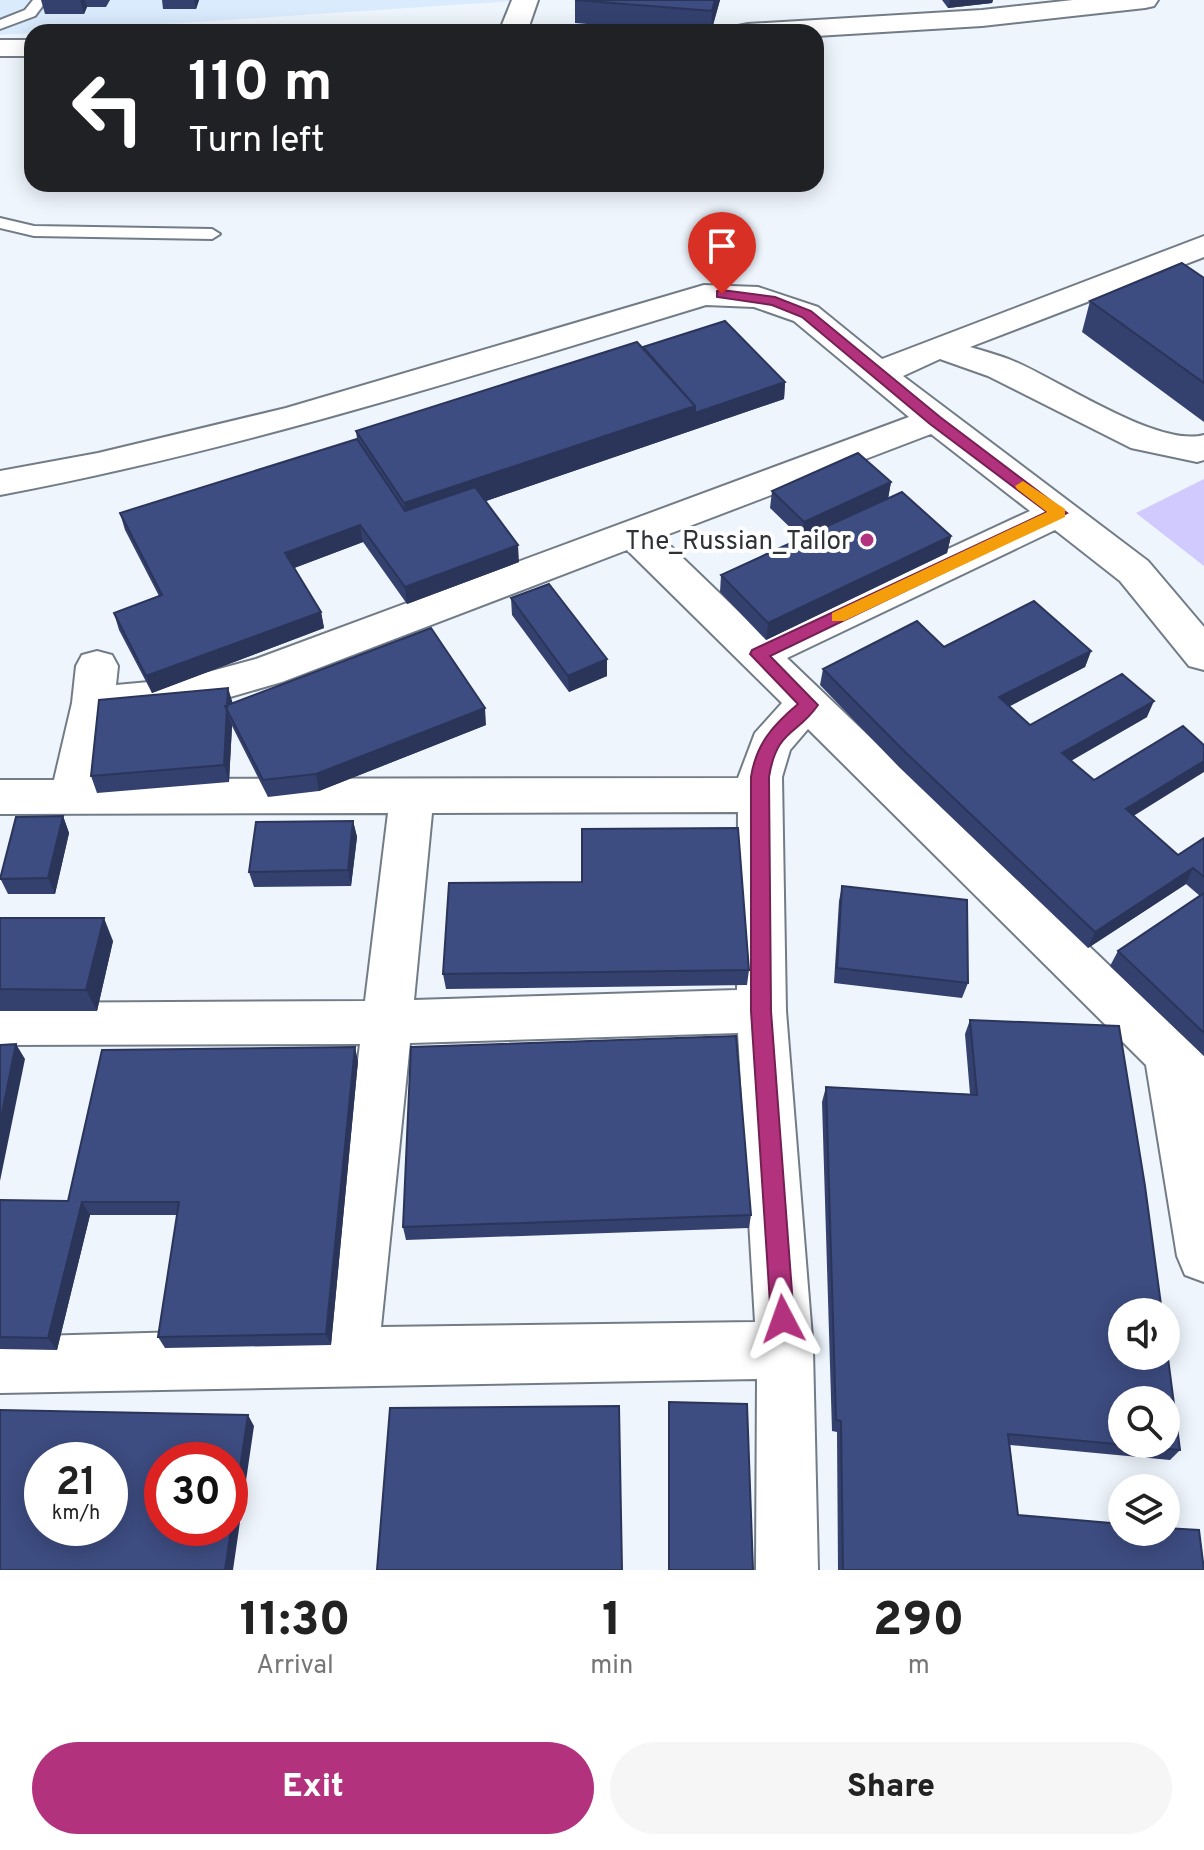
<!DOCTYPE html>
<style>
:root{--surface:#fff;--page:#f6f6f6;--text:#222;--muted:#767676;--accent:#b2327e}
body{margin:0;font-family:Overpass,sans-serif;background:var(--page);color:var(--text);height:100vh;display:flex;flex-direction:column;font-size:30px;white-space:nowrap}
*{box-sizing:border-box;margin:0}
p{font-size:26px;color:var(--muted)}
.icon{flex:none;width:44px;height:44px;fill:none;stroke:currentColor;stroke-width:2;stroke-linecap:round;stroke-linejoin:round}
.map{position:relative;height:1570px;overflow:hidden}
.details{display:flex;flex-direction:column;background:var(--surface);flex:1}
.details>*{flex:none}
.top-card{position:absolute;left:24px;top:24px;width:800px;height:168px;border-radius:24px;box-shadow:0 4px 20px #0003;background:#202124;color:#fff;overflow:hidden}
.tools{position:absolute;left:1108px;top:1298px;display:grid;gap:16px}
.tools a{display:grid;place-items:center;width:72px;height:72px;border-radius:50%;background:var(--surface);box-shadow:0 4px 20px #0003;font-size:40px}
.speed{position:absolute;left:24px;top:1442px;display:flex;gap:16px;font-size:40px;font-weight:700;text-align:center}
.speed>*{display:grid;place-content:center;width:104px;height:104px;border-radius:50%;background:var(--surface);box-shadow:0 4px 20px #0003;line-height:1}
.speed small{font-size:20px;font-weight:400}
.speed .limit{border:12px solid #d22;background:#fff;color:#111}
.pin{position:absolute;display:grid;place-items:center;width:68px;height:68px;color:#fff;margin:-82px -34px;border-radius:50% 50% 50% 0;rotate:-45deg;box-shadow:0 0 8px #0007}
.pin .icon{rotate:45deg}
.me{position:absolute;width:88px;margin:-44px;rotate:356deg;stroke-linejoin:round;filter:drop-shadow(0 0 6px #0008)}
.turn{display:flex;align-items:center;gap:28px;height:168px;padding:0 32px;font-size:36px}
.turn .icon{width:104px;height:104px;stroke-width:2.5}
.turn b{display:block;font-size:56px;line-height:68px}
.eta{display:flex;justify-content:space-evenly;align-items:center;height:136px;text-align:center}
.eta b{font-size:48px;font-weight:800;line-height:56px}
.primary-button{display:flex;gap:16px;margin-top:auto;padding:16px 32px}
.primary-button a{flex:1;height:92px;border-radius:48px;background:var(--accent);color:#fff;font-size:32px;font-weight:800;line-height:92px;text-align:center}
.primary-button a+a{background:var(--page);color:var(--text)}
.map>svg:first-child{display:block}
.built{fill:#daebfe}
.green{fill:#d0cafe}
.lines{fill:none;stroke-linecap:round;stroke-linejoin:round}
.lane-casing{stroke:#727c87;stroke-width:4}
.street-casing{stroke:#727c87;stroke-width:4}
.lane{fill:#fff;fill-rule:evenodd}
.street{fill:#fff;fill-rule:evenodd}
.wall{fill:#34416f}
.shaded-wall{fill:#2b355a}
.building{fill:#3d4c81;stroke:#2b355a;stroke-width:2;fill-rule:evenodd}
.route{fill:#b2327e;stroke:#742052;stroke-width:2}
.slow{fill:#f59e0b}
.poi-dot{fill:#b2327e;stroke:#fff;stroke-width:3}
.labels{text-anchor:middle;stroke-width:8;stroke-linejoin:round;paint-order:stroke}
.poi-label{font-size:26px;fill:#2e3237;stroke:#fff;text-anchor:end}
</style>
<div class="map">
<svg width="1204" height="1570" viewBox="0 0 1204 1570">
<rect width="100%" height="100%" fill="#eef5fd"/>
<!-- built -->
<path class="built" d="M 0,0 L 530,0 L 0,35 Z"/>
<!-- green -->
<path class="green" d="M 1204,479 L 1204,566 L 1136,513 Z"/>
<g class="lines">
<!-- lane casing -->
<g class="lane-casing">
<path id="lane" d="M 33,0 L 47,0 L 35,16 L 0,29 L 0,20 L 25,10 Z
M 0,218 L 34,226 L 212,229 L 220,234 L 212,239 L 34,236 L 0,228 Z"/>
</g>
<!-- street casing -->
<g class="street-casing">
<path id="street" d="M 512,0 L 538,0 L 527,32 L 499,32 Z
M 1073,0 L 1158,0 L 1154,6 L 1145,8 L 982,26 L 816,36 L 816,32 L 734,32 L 738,26 L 748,24 L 982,10 Z
M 0,40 L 32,40 L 32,56 L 0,56 Z
M 1204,236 L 1204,257 L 970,347 C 984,351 998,355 1011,360 C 1058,379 1157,448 1204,435 L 1204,460 L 1197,462 L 1131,448 L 988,376 L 940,359 L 903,376 L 1148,561 L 1204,627 L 1204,670 L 1189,666 L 1120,581 L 1055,530 L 787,658 L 1204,1056 L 1204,1282 L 1185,1275 L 1177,1256 L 1146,1065 L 808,729 L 790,750 L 782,777 L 786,1011 L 813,1350 L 818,1570 L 756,1570 L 757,1379 L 0,1393 L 0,1337 L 325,1328 L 360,1044 L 0,1045 L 0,1003 L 365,1001 L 388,813 L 0,814 L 0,780 L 54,780 L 72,703 L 76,666 L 82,655 L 97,651 L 112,655 L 118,666 L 116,685 L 182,679 L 256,659 L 909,417 L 794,321 L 754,307 L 706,305 C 472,376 240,450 0,495 L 0,471 L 98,453 L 286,408 L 704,285 L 758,287 L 818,307 L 882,359 ZM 931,434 L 1030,511 L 763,635 L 661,537 ZM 627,550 L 782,703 L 755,733 L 738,778 L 98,779 L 111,717 L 182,711 L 282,682 ZM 738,812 L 737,990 L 414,1000 L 432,813 ZM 738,1033 L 755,1322 L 381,1327 L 410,1043 Z"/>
</g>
<!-- lane -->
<use href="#lane" class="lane"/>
<!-- street -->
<use href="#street" class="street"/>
</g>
<!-- wall -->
<path class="wall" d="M 41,0 L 110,0 L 106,7 L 87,7 L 84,14 L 45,14 Z
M 162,0 L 199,0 L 196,9 L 163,9 Z
M 575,0 L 720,0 L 711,32 L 683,32 L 575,23 Z
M 942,0 L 993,0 L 992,3 L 948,8 Z
M 1204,278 L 1204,422 L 1082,332 L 1090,301 Z
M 643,347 L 785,382 L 784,399 L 486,501 L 519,562 L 407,604 L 363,542 L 294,568 L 321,612 L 324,628 L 152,693 L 119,630 L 114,613 L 159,596 L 125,530 L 120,513 L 357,439 L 356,431 Z
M 891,482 L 888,498 L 951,536 L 947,553 L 766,640 L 720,592 L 721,575 L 801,538 L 770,508 L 772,491 Z
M 511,598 L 607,659 L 607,676 L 569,692 L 512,615 Z
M 944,647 L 1091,651 L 1085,667 L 1009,706 L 1030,725 L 1147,717 L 1071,761 L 1178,855 L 1204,838 L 1204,1056 L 1110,966 L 1118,951 L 1200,896 L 1186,884 L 1088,948 L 899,767 L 820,685 L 823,669 Z
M 228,688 L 232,703 L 486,725 L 319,791 L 268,797 L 232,726 L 229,782 L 97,793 L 91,776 Z
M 63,816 L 69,833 L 55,894 L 8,894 L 0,878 Z
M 353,821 L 357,837 L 351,886 L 254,887 L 249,872 Z
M 842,886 L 968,983 L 962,998 L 834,983 L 839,901 Z
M 0,918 L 113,941 L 97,1011 L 0,1011 Z
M 749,970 L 747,985 L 446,989 L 443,974 Z
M 970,1020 L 1180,1450 L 1170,1460 L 1010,1445 L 1018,1515 L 1204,1570 L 838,1570 L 837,1432 L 832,1431 L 822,1102 L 826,1087 L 970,1094 L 965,1034 Z
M 358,1061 L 331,1345 L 165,1348 L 158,1337 L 177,1215 L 90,1215 L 57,1350 L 0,1349 L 0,1200 L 68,1201 Z
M 751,1215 L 749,1228 L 406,1240 L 403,1227 Z
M 669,1402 L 753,1570 L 668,1570 L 668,1413 Z"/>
<!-- shaded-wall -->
<path class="shaded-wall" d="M 80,0 L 85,0 L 87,7 L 84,14 Z
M 194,0 L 199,0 L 196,9 Z
M 715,0 L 720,0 L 711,32 L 712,11 Z
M 950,0 L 993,0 L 992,3 L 948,8 Z
M 785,382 L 784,399 L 407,528 L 404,503 L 695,406 Z
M 891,482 L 888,499 L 802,539 L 804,522 Z
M 360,525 L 363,542 L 289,570 L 285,553 Z
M 951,536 L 947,553 L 766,640 L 768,623 Z
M 518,545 L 519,562 L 407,604 L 405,587 Z
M 321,612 L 324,628 L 152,693 L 146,676 Z
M 1091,651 L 1085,667 L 995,714 L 999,697 Z
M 607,659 L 607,676 L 569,692 L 568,676 Z
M 228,688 L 233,704 L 227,709 Z
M 1154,701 L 1147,717 L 1056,769 L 1062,753 Z
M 485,708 L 486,725 L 319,791 L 316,774 Z
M 227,712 L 232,726 L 229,782 L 224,765 Z
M 1204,761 L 1204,772 L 1119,825 L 1126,809 Z
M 63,816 L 69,833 L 55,894 L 48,878 Z
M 353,821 L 357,837 L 351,886 L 348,870 Z
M 1193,868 L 1186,884 L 1088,948 L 1095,932 Z
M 104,918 L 113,941 L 97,1011 L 86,990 Z
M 16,1044 L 25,1059 L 0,1181 L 0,1123 Z
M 355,1047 L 358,1061 L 331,1345 L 326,1334 Z
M 82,1202 L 90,1215 L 57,1350 L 48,1338 Z
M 248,1415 L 254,1426 L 233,1570 L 225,1570 Z"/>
<!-- building -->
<path class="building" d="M 575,0 L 715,0 L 712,11 Z
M 1182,263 L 1204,278 L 1204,383 L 1090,301 Z
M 725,321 L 785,382 L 695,413 L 695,406 L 643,347 Z
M 637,342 L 695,406 L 404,503 L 356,431 Z
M 357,439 L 405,511 L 475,487 L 518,545 L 405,587 L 360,525 L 285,553 L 321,612 L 146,676 L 114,613 L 162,595 L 120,513 Z
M 858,453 L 891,482 L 804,522 L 772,491 Z
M 902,492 L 951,536 L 768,623 L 721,575 Z
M 549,584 L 607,659 L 568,676 L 511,598 Z
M 1034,601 L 1091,651 L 999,697 L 1030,725 L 1122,674 L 1154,701 L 1062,753 L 1094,780 L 1183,726 L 1204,745 L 1204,761 L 1126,809 L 1178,855 L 1204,838 L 1204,877 L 1193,868 L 1095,932 L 903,750 L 823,669 L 917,621 L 944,647 Z
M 431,628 L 485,708 L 316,774 L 263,780 L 225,706 Z
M 228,688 L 224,765 L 91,776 L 99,700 Z
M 63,816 L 48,878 L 0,879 L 16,817 Z
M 353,821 L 348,870 L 249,872 L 256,822 Z
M 738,828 L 749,970 L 443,974 L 449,883 L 582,882 L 582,829 Z
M 842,886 L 967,900 L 968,983 L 837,968 Z
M 1204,893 L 1204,1033 L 1118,951 Z
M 0,918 L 104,918 L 86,990 L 0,989 Z
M 970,1020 L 1119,1026 L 1145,1186 L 1162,1312 L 1122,1312 L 1122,1356 L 1166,1356 L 1166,1343 L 1180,1450 L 1008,1434 L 1018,1515 L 1122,1524 L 1122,1532 L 1166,1532 L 1166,1528 L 1199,1530 L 1204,1570 L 843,1570 L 841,1421 L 836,1420 L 826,1087 L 977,1095 ZM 1122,1400 L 1166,1400 L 1166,1444 L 1122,1444 Z
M 736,1036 L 751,1215 L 403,1227 L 411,1047 Z
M 16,1044 L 0,1123 L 0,1045 Z
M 355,1047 L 326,1334 L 158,1337 L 179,1202 L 82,1202 L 48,1338 L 0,1337 L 0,1200 L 68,1201 L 102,1050 Z
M 669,1402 L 747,1404 L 753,1570 L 669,1570 Z
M 619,1406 L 622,1570 L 377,1570 L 390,1408 Z
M 0,1410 L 248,1415 L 225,1570 L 0,1570 ZM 42,1460 L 110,1460 L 110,1528 L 42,1528 ZM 162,1460 L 230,1460 L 230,1528 L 162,1528 Z"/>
<!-- route -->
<path class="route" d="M 722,290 L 775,297 L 811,311 L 940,417 L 1067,513 L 770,656 L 818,705 C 797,736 777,728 769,777 L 771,1011 L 794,1319 L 791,1327 L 783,1331 L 775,1327 L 771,1319 L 751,1011 L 751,777 C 756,744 773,725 798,704 L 750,654 L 752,650 L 1047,512 L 930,424 L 802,317 L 772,305 L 717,297 L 717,291 Z"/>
<!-- slow -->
<path class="slow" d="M 1023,481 L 1065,509 L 1065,517 L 844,621 L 832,621 L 832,613 L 1047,512 L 1017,489 L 1015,486 Z"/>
<!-- markers -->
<circle class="poi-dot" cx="867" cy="540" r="8"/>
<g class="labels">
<!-- poi labels -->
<g class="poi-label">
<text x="851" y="549">The_Russian_Tailor</text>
</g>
</g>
</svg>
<div class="tools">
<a><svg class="icon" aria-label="sound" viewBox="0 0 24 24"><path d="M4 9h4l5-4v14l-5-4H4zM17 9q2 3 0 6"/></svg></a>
<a><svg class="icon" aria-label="search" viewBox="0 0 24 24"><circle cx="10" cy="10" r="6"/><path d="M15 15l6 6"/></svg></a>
<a><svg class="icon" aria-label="layers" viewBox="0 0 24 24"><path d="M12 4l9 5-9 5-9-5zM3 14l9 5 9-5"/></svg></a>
</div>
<div class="speed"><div>21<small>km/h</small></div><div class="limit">30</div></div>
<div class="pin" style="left:722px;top:294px;background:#d93025"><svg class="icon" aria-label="arrive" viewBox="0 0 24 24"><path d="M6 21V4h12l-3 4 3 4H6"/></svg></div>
<svg class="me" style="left:783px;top:1319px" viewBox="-20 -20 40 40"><path d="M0-17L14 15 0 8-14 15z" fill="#b2327e" stroke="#fff" stroke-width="4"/></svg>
<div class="top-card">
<div class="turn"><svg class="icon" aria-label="left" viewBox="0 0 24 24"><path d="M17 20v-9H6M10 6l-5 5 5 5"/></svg><div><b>110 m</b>Turn left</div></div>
</div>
</div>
<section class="details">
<div class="eta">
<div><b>11:30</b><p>Arrival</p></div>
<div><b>1</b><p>min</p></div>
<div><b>290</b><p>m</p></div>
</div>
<div class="primary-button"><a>Exit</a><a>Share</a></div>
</section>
